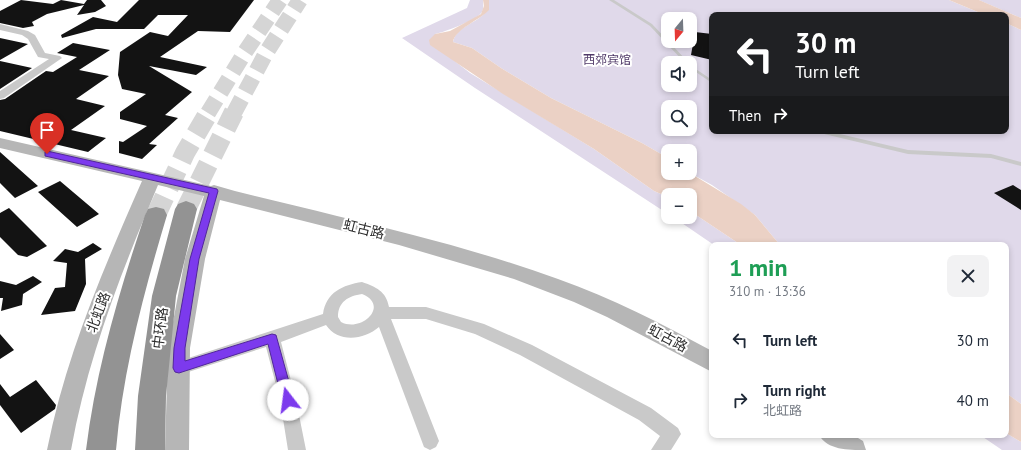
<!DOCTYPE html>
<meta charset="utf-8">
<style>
:root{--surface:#fff;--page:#f2f2f3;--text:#1f2937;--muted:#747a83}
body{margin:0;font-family:"PT Sans","Noto Sans SC",sans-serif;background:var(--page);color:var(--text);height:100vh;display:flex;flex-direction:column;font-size:15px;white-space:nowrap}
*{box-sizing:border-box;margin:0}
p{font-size:13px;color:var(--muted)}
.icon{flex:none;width:22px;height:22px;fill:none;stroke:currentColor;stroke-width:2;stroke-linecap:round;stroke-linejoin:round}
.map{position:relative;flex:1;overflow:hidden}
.panel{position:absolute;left:709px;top:242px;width:300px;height:196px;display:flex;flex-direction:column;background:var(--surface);border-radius:8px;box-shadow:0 2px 6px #0003}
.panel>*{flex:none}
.guide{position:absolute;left:709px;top:12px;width:300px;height:122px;border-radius:8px;box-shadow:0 2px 6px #0003;background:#202124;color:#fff;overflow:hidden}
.needle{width:26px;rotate:199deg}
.tools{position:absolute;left:661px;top:12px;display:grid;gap:8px}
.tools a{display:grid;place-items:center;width:36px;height:36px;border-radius:8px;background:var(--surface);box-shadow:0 2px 6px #0003;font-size:20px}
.pin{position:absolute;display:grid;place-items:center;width:34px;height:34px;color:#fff;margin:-41px -17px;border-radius:50% 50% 50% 0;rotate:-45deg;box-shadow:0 0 4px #0007}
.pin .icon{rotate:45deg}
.me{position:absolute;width:44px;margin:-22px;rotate:345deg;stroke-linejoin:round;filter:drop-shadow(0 0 3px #0008)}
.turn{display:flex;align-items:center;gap:14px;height:84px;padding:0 20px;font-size:18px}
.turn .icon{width:52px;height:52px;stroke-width:2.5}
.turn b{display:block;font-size:28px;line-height:34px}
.then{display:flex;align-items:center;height:38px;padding:0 20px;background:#0003;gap:8px;font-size:15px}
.round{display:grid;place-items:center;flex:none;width:42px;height:42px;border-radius:8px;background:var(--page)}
.summary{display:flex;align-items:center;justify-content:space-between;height:68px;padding:0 20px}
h1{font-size:24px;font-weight:600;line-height:30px;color:#1e9e55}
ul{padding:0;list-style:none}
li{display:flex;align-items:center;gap:12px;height:60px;padding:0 20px}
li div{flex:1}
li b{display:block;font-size:15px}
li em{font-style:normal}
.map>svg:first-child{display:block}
.green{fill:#e0d9ea;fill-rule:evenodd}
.water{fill:#ebd1c5}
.building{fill:#131313}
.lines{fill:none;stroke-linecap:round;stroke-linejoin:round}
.highway-tunnel-far1{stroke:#d5d5d5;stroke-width:16;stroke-dasharray:16 8;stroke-linecap:butt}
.highway-tunnel{stroke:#d5d5d5;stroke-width:20;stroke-dasharray:20 10;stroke-linecap:butt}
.lane{fill:#c9c9c9;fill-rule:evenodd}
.street{fill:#c9c9c9;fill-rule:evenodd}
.secondary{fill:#b6b6b6;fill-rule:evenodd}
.highway{fill:#939393;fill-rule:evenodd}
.route{fill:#7c3aed;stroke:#51269a}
.labels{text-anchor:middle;stroke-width:4;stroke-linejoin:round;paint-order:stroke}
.far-park-label{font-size:12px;fill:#503a68;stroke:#fff}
.street-label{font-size:14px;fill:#2c2c2c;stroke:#fff}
</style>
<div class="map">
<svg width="1021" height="450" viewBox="0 0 1021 450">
<rect width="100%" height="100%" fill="#fff"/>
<!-- green -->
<path class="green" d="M 470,0 L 483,0 C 483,5 484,8 482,12 C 477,20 445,32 435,34 L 452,59 L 470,73 L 594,149 L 654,191 L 668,197 L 668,214 L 475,88 L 402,38 L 467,8 Z
M 489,0 L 949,0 L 985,15 L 712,15 L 712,131 L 1006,131 L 1006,23 L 1021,30 L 1021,404 L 1006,393 L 1006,245 L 780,245 L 755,215 L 712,185 L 690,173 L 690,151 L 668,151 L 668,158 L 642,143 L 551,98 L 501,68 L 472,48 L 453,42 C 457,22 490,23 489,0 ZM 668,19 L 690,19 L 690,41 L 668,41 ZM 668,63 L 690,63 L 690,85 L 668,85 ZM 668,107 L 690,107 L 690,129 L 668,129 Z
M 979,0 L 1021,0 L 1021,18 L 981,1 Z
M 690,211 L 741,245 L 714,245 L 673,217 L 690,217 Z
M 1006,433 L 1021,442 L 1021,450 L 1002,450 L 980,435 L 1006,435 Z"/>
<!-- water -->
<path class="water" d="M 483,0 L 489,0 L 489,10 C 480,20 455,29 453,42 L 472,48 L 501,68 L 551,98 L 642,143 L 668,158 L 668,173 L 690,173 L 741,204 L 755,215 L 780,245 L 741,245 L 690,211 L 690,195 L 668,195 L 668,197 L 654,191 L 594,149 L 503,94 L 430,45 L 429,40 L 435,34 L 450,31 L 481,14 L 484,6 Z
M 949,0 L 979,0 L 1021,18 L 1021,30 L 1006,23 L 1006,15 L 985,15 Z
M 1006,393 L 1021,404 L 1021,442 L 1006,433 Z"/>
<!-- building -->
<path class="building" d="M 21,0 L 53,4 L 61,0 L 84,4 L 87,0 L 101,0 L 106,6 L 95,12 L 77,15 L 84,5 L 47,14 L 32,22 L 34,26 L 23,28 L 0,23 L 0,11 Z
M 139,0 L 254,0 L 230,32 L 198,31 L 160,57 L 207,67 L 196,75 L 149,66 L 192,92 L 165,115 L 178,118 L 149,144 L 157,145 L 142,159 L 119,153 L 119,141 L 123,142 L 147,126 L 120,119 L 120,112 L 146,94 L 122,89 L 118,75 L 120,52 L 150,32 L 168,36 L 188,15 L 158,15 L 144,29 L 96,29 L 62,38 L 61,35 L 93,17 L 117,22 Z
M 695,32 L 712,34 L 712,60 L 691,55 Z
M 0,38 L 28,44 L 0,60 Z
M 73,43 L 110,50 L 79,70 L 109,76 L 76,99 L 105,106 L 71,130 L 106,138 L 88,152 L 0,131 L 0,100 L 5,99 L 46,71 L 53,72 L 77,57 L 57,53 Z
M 0,61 L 32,68 L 0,89 Z
M 0,152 L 38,186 L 15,198 L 0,183 Z
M 60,181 L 99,214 L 77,227 L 38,192 Z
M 1013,185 L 1021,190 L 1021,210 L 994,193 Z
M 9,208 L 47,246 L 27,257 L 18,255 L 0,237 L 0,213 Z
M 93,243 L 102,249 L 85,259 L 86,284 L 75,311 L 41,315 L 55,288 L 65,287 L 67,263 L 53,261 L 65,249 L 78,252 Z
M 33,276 L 42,282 L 23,294 L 22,305 L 1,311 L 3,298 L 0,298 L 0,281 L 16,285 Z
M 0,334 L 14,350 L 0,359 Z
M 36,380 L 56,405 L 55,409 L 21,433 L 0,405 L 0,384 L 10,397 Z"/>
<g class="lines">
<!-- highway-tunnel-far1 -->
<path class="highway-tunnel-far1" d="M 208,113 L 245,52 L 280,0
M 234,113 L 266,53 L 300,0"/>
<!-- highway-tunnel -->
<path class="highway-tunnel" d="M 186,209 L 234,112
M 156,215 L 185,153 L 209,112"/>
<!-- lane -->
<path class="lane" d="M 609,0 L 614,0 L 652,24 L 689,63 L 685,63 L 650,26 Z
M 690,65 L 712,80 L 712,83 L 690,68 Z
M 817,131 L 827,131 L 908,150 L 991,154 L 1021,162 L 1021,166 L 991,158 L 908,154 L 820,133 Z"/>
<!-- street -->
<path class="street" d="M 0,24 L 28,31 L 35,35 L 45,53 L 60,56 L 62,58 L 4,98 L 0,99 L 0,91 L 49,59 L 38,57 L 28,39 L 22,35 L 0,30 Z
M 362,282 C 376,287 386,291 389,307 L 426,307 L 484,324 L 532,345 L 651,408 L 678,428 L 681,434 L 671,450 L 651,450 L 660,436 L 639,420 L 520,355 L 475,334 L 426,319 L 391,319 L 439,441 L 436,447 L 430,450 L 424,447 L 379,327 C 364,340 338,343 326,325 L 281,342 L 296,400 L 306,450 L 288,450 L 280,400 L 266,347 L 179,375 L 173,373 L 171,368 L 173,363 L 323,314 C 326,292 343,285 362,282 ZM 362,294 C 390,305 362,333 341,322 L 338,317 C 338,302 348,296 362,294 Z"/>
<!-- secondary -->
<path class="secondary" d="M 0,138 L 211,186 L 214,185 C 254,197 296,205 337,216 C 412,234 486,253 558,279 C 612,298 662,324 712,351 L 712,372 L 607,317 L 574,302 L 514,279 L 399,245 L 220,200 L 205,259 L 190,348 L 189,450 L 165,450 L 168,348 L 185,259 L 204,196 L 158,185 C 121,273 88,356 71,450 L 47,450 C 66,355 103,270 142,181 L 0,148 Z
M 819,435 L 853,435 L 863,441 L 866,450 C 847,450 828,450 819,435 Z"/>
<!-- highway -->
<path class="highway" d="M 186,201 L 194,204 L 197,209 L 176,296 L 166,396 L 165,450 L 135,450 L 138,396 L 152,296 L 175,209 L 178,204 Z
M 156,207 L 164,209 L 167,215 C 144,292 123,369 116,450 L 86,450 C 96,369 119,292 145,215 L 148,209 Z"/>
</g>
<!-- route -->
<path class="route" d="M 47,151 L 217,189 L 218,191 L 199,259 L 185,348 L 185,361 L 272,334 L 276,335 L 294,400 L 292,404 L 288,405 L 284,404 L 282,400 L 268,344 L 179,373 L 175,372 L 173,368 L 174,348 L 190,259 L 209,193 L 45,156 L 45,152 Z"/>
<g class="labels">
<!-- far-park labels -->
<g class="far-park-label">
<text x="607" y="64">西郊宾馆</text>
</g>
<!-- street labels -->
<g class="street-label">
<text transform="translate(364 229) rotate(14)" y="5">虹古路</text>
<text transform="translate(98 312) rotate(-69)" y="5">北虹路</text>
<text transform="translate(160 328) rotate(-83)" y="5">中环路</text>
<text transform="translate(668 338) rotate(28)" y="5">虹古路</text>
</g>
</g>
</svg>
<div class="tools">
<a><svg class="needle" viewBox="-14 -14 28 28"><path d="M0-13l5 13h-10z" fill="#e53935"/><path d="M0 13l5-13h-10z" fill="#747a83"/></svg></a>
<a><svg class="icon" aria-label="sound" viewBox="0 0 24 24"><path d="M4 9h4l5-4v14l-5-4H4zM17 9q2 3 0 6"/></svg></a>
<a><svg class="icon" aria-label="search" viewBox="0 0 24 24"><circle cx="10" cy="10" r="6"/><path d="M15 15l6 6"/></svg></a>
<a>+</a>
<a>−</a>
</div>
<div class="pin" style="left:47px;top:154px;background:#d93025"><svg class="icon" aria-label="arrive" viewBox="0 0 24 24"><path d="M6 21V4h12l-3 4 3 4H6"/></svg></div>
<svg class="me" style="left:288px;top:400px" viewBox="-20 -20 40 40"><circle r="19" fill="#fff"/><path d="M0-13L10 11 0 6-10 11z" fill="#7c3aed"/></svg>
<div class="guide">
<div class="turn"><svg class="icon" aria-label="left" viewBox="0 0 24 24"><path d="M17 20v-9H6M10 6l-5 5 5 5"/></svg><div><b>30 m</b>Turn left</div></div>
<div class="then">Then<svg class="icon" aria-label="right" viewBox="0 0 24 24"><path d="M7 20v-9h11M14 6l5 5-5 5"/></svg></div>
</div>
<section class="panel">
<div class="summary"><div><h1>1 min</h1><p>310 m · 13:36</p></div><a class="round"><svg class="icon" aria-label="close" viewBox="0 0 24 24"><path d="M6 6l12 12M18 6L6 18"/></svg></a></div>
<ul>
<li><svg class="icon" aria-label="left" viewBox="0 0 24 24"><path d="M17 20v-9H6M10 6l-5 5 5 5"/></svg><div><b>Turn left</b></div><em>30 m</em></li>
<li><svg class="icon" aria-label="right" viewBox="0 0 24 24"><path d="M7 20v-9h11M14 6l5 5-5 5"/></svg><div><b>Turn right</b><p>北虹路</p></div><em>40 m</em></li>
</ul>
</section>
</div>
